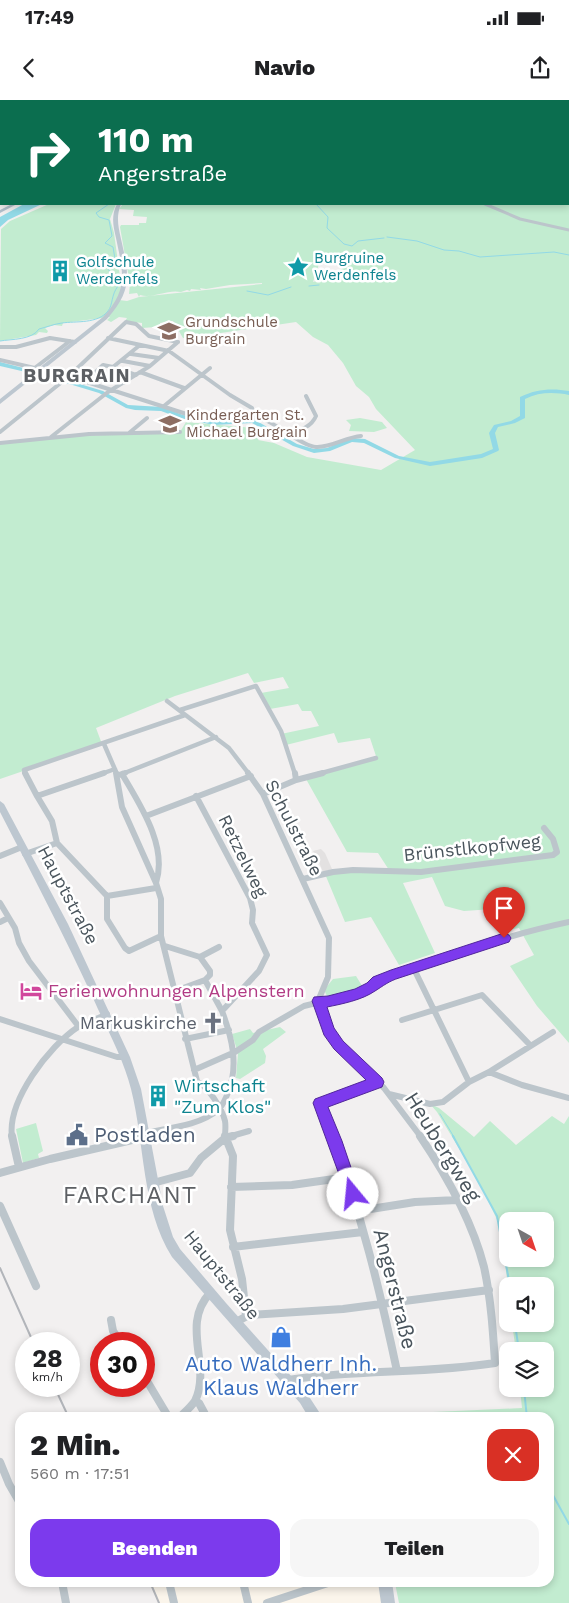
<!DOCTYPE html>
<html lang="de">
<meta charset="utf-8">
<style>
:root{--surface:#fff;--page:#f6f6f6;--text:#202124;--muted:#757577;--accent:#7c3aed}
body{margin:0;font-family:"Work Sans",sans-serif;background:var(--page);color:var(--text);height:100vh;display:flex;flex-direction:column;font-size:19px;white-space:nowrap}
*{box-sizing:border-box;margin:0}
p{font-size:16px;color:var(--muted)}
.icon{flex:none;width:28px;height:28px;fill:none;stroke:currentColor;stroke-width:2;stroke-linecap:round;stroke-linejoin:round}
.map{position:relative;flex:1;overflow:hidden}
.sheet{position:absolute;left:15px;top:1312px;width:539px;height:175px;display:flex;flex-direction:column;background:var(--surface);border-radius:15px;box-shadow:0 2px 8px #0003}
.sheet>*{flex:none}
.banner{position:absolute;left:0px;top:0px;width:570px;height:105px;box-shadow:0 2px 8px #0003;background:#0b6e4f;color:#fff;overflow:hidden}
.needle{width:32px;rotate:140deg}
.tools{position:absolute;left:499px;top:1112px;display:grid;gap:10px}
.tools a{display:grid;place-items:center;width:55px;height:55px;border-radius:10px;background:var(--surface);box-shadow:0 2px 8px #0003;font-size:25px}
.speed{position:absolute;left:15px;top:1232px;display:flex;gap:10px;font-size:25px;font-weight:700;text-align:center}
.speed>*{display:grid;place-content:center;width:65px;height:65px;border-radius:50%;background:var(--surface);box-shadow:0 2px 8px #0003;line-height:1}
.speed small{font-size:12px;font-weight:400}
.speed .limit{border:8px solid #d22;background:#fff;color:#111}
.pin{position:absolute;display:grid;place-items:center;width:42px;height:42px;color:#fff;margin:-51px -21px;border-radius:50% 50% 50% 0;rotate:-45deg;box-shadow:0 0 5px #0007}
.pin .icon{rotate:45deg}
.me{position:absolute;width:55px;margin:-28px;rotate:343deg;stroke-linejoin:round;filter:drop-shadow(0 0 4px #0008)}
.turn{display:flex;align-items:center;gap:18px;height:105px;padding:0 15px;font-size:22px}
.turn .icon{width:65px;height:65px;stroke-width:2.5}
.turn b{display:block;font-size:35px;line-height:42px}
.round{display:grid;place-items:center;flex:none;width:52px;height:52px;border-radius:15px;background:var(--page)}
.headline{display:flex;align-items:center;justify-content:space-between;height:85px;padding:0 15px}
h1{font-size:30px;font-weight:800;line-height:38px}
.primary-button{display:flex;gap:10px;margin-top:auto;padding:10px 15px}
.primary-button a{flex:1;height:58px;border-radius:15px;background:var(--accent);color:#fff;font-size:20px;font-weight:800;line-height:58px;text-align:center}
.primary-button a+a{background:var(--page);color:var(--text)}
.status{display:flex;justify-content:space-between;align-items:center;height:35px;padding:0 25px;background:var(--surface);direction:ltr}
.status svg{height:14px;fill:currentColor}
header{display:flex;justify-content:space-between;align-items:center;height:65px;padding:0 15px;background:var(--surface);font-size:22px;font-weight:800}
.map>svg:first-child{display:block}
.commercial{fill:#fbf5eb}
.education{fill:#e3e1e1}
.green{fill:#c2ecd0;fill-rule:evenodd}
.water{fill:#92d9e6}
.lines{fill:none;stroke-linecap:round;stroke-linejoin:round}
.stream-far1{stroke:#92d9e6;stroke-width:1}
.stream{stroke:#92d9e6;stroke-width:2}
.river{fill:#92d9e6;fill-rule:evenodd}
.street-far4{stroke:#bcc5cb;stroke-width:3}
.street-far3{stroke:#bcc5cb;stroke-width:4}
.street-far2{stroke:#bcc5cb;stroke-width:4.5}
.street-far1{stroke:#bcc5cb;stroke-width:6}
.street{stroke:#bcc5cb;stroke-width:8}
.secondary{fill:#bdc7d0;fill-rule:evenodd}
.primary{fill:#b1c0cc;fill-rule:evenodd}
.rail{stroke:#b2b5ba;stroke-width:2}
.route{fill:#7c3aed;stroke:#51269a}
.labels{text-anchor:middle;stroke-width:5;stroke-linejoin:round;paint-order:stroke}
.far-culture-label{font-size:15px;fill:#0d838f;stroke:#fff;text-anchor:start}
.far-education-label{font-size:15px;fill:#785e54;stroke:#fff;text-anchor:start}
.street-label{font-size:18px;fill:#49545c;stroke:#fff}
.hotel-label{font-size:18px;fill:#b23c85;stroke:#fff;text-anchor:start}
.worship-label{font-size:18px;fill:#5b616d;stroke:#fff;text-anchor:end}
.culture-label{font-size:18px;fill:#0d838f;stroke:#fff;text-anchor:start}
.far-district-label{font-size:19px;font-weight:bold;letter-spacing:1px;fill:#5d6064;stroke:#fff}
.near-service-label{font-size:21px;fill:#4e5e75;stroke:#fff;text-anchor:start}
.near-street-label{font-size:21px;fill:#49545c;stroke:#fff}
.near-shop-label{font-size:21px;fill:#366cbe;stroke:#fff}
.near-quarter-label{font-size:24px;letter-spacing:1px;fill:#5d6064;stroke:#fff}
</style>
<div class="status"><b>17:49</b><svg viewBox="0 0 49 12"><path d="M0 12V9h3v3zM5 12V6h3v6zM10 12V3h3v9zM15 12V0h3v12zM26 1h20v11H26zM47 4h2v5h-2z"/></svg></div>
<header><svg class="icon" aria-label="back" viewBox="0 0 24 24"><path d="M15 5l-7 7 7 7"/></svg>Navio<svg class="icon" aria-label="share" viewBox="0 0 24 24"><path d="M12 15V3M7 8l5-5 5 5M5 13v7h14v-7"/></svg></header>
<div class="map">
<svg width="569" height="1503" viewBox="0 0 569 1503">
<rect width="100%" height="100%" fill="#f2f0f0"/>
<!-- commercial -->
<path class="commercial" d="M 149,1483 L 384,1483 L 387,1503 L 158,1503 Z"/>
<!-- education -->
<path class="education" d="M 321,749 L 325,753 L 332,769 L 323,772 L 318,760 L 314,761 L 312,756 L 315,755 L 313,751 Z"/>
<!-- green -->
<path class="green" d="M 187,0 L 569,0 L 569,943 L 537,906 L 510,866 L 534,855 L 519,828 L 503,831 L 493,809 L 464,811 L 445,806 L 432,777 L 403,783 L 435,853 L 399,865 L 371,817 L 345,822 L 325,774 L 389,770 L 378,753 L 347,752 L 306,679 L 377,659 L 370,638 L 338,643 L 334,633 L 286,645 L 281,634 L 319,626 L 311,611 L 302,611 L 298,604 L 270,609 L 261,593 L 289,588 L 283,577 L 254,583 L 248,573 L 175,596 L 96,628 L 102,644 L 0,679 L 0,344 L 79,336 L 180,332 L 186,322 L 254,328 L 261,334 L 258,340 L 274,343 L 307,357 L 381,370 L 415,350 L 376,309 L 369,297 L 356,286 L 343,263 L 328,245 L 313,237 L 296,222 L 187,238 L 183,238 L 173,221 L 160,223 L 160,225 L 173,224 L 170,226 L 142,228 L 142,223 L 125,221 L 127,218 L 119,217 L 111,222 L 107,220 L 110,217 L 63,223 L 62,226 L 54,225 L 45,228 L 48,231 L 47,233 L 39,232 L 36,235 L 0,241 L 1,129 L 10,121 L 49,104 L 116,104 L 110,119 L 114,133 L 121,184 L 119,200 L 127,201 L 139,197 L 137,193 L 129,194 L 130,184 L 120,127 L 121,125 L 139,125 L 139,123 L 146,123 L 147,117 L 133,116 L 134,110 L 119,109 L 123,104 L 569,104 L 569,1 L 185,1 ZM 343,154 L 354,156 L 337,174 L 313,182 L 320,161 ZM 262,183 L 262,184 L 139,197 L 140,195 C 153,199 167,189 181,192 L 187,190 L 190,191 L 191,189 L 201,190 L 200,188 L 206,189 L 230,185 Z
M 360,318 L 382,322 L 387,328 L 374,332 L 349,331 L 351,325 L 346,320 Z
M 356,876 L 364,889 L 328,898 L 324,890 L 333,879 Z
M 280,927 L 286,932 L 263,949 L 266,956 L 265,963 L 240,979 L 236,978 L 238,953 L 232,934 L 250,929 L 253,933 Z
M 430,1004 L 439,1008 L 474,1037 L 490,1021 L 516,1045 L 552,1016 L 564,1024 L 569,1016 L 569,1503 L 399,1503 L 395,1483 L 549,1482 L 549,1318 L 345,1318 L 345,1316 L 522,1308 L 520,1289 L 545,1289 L 545,1251 L 516,1251 L 512,1224 L 545,1224 L 545,1186 L 508,1186 L 500,1126 L 484,1092 L 463,1055 L 437,1012 ZM 508,1121 L 545,1121 L 545,1159 L 508,1159 Z
M 36,1023 L 43,1051 L 38,1054 L 39,1058 L 23,1063 L 16,1029 Z"/>
<!-- water -->
<path class="water" d="M 24,104 L 42,104 L 8,120 L 0,127 L 0,117 Z"/>
<g class="lines">
<!-- stream-far1 -->
<path class="stream-far1" d="M 400,1 L 410,0
M 316,104 L 328,117 L 327,128 L 344,144 L 352,146 L 358,141 L 384,138
M 387,137 L 417,141 L 444,150 L 459,151 L 480,157 L 554,152 L 569,155
M 309,186 L 319,185
M 247,191 L 268,195 L 291,187
M 0,241 C 12,239 32,240 39,229 C 47,227 54,224 62,223 C 76,221 98,224 108,211 C 113,205 111,195 118,186 L 107,167 L 115,159 L 113,147 L 105,143 L 112,136 L 109,120 L 99,117 L 96,113 L 109,104
M 440,1014 L 454,1037"/>
<!-- stream -->
<path class="stream" d="M 453,1036 L 497,1116 L 510,1186
M 515,1224 L 519,1251
M 524,1289 L 527,1318
M 549,1388 L 569,1424"/>
<!-- river -->
<path class="river" d="M 0,262 L 47,274 L 103,291 L 128,305 L 162,307 L 183,315 L 214,321 L 255,320 L 297,344 L 314,349 L 327,348 L 351,338 L 365,339 L 399,356 L 430,362 L 481,354 L 493,349 L 489,333 L 494,325 L 511,321 L 520,316 L 520,297 C 536,289 552,288 569,291 L 569,295 C 554,292 539,292 525,299 L 525,318 L 515,323 L 498,327 L 495,333 L 499,350 L 498,351 L 482,358 L 430,366 L 395,358 L 364,343 L 352,342 L 330,351 L 314,353 L 293,346 L 252,323 L 214,325 L 180,318 L 161,311 L 135,310 L 126,308 L 99,293 L 43,276 L 0,266 Z"/>
<!-- street-far4 -->
<path class="street-far4" d="M 126,0 L 128,1
M 213,0 L 216,1
M 485,104 L 520,119 L 569,130"/>
<!-- street-far3 -->
<path class="street-far3" d="M 108,238 L 169,251 L 230,295 L 252,308 L 254,318
M 0,247 L 16,247 L 50,238 L 75,242
M 131,254 L 159,258
M 0,260 L 39,269
M 123,261 L 150,266
M 36,267 L 70,241
M 113,267 L 136,275
M 43,268 L 199,318 C 214,320 255,316 265,320 C 278,325 304,347 316,347 C 331,348 346,337 361,336
M 140,272 L 184,288
M 94,274 L 124,283
M 84,283 L 103,265 L 113,267 L 140,245
M 164,306 L 210,268
M 0,332 L 68,277 L 126,222 L 136,224 L 149,236 L 178,242
M 129,333 L 147,318
M 288,333 C 299,330 311,328 316,316 L 306,296
M 51,337 L 108,292 L 150,266 L 178,242
M 0,343 L 89,334 L 180,332"/>
<!-- street-far2 -->
<path class="street-far2" d="M 167,601 L 229,648 L 249,674
M 180,610 L 256,586 L 281,631 L 295,674
M 104,644 L 117,674
M 26,674 L 24,670 L 185,615
M 101,674 L 115,669
M 122,674 L 216,637
M 318,674 L 376,658"/>
<!-- street-far1 -->
<path class="street-far1" d="M 25,673 L 37,696
M 116,673 L 122,707 L 156,783 L 161,799 L 161,836 L 197,981 C 208,987 222,1008 225,1021 C 226,1026 225,1032 225,1037
M 248,673 L 263,694 L 329,838 L 328,877 L 318,901
M 295,673 L 296,680
M 122,674 C 140,705 168,746 156,783
M 119,675 L 125,673
M 263,694 L 296,680 L 323,673
M 146,716 L 251,676
M 57,743 L 52,721 L 37,696 L 104,673
M 25,754 L 57,743 L 107,796 L 156,788
M 0,756 L 22,747
M 303,779 L 333,772 L 353,770 L 421,772 L 553,755 L 557,752 L 553,739 L 544,728
M 107,796 L 107,819 L 125,848 L 129,851 L 161,836
M 0,803 L 15,828 L 19,843 L 29,861 L 79,927
M 0,822 L 8,818
M 165,846 L 200,857 L 219,847
M 200,857 L 210,871 L 210,875 L 205,880 L 222,911
M 413,867 L 469,982
M 175,891 L 205,880
M 318,901 L 326,926 L 336,942 L 384,988 L 421,1037
M 0,919 L 117,957 L 125,957
M 402,920 L 482,895 L 530,945
M 185,939 L 229,930
M 194,970 L 235,952 L 253,940 L 259,932 L 304,906 L 357,893 L 371,887 L 378,881 C 441,858 503,836 569,822
M 489,972 L 522,985 L 569,998
M 389,994 L 430,1004 L 443,1002 L 469,982 L 489,972 L 553,932
M 145,1033 C 168,1028 199,1026 218,1010 C 223,1006 225,999 228,993 C 239,965 232,938 222,911 L 259,871 L 267,855 L 252,823 L 253,810 L 250,798 L 196,696
M 12,1037 C 7,1001 49,946 78,927 C 87,921 98,919 107,914
M 228,1037 L 249,1031
M 333,1037 L 320,1003 L 377,982"/>
<!-- street -->
<path class="street" d="M 12,1036 L 19,1067
M 225,1036 L 233,1056 L 230,1130 L 242,1179 L 246,1216
M 332,1036 C 361,1112 380,1191 397,1271
M 0,1073 L 50,1059 L 145,1037
M 153,1083 L 190,1073 L 201,1058 L 225,1038 L 233,1036
M 231,1087 L 292,1085 L 348,1077
M 0,1106 L 36,1186
M 358,1111 L 415,1102 L 457,1100
M 233,1147 L 363,1132
M 111,1220 L 113,1231 L 122,1244
M 236,1222 L 249,1215 L 343,1209 L 489,1190
M 144,1276 L 169,1318
M 288,1280 C 356,1269 427,1274 495,1263 C 493,1231 491,1199 484,1167 C 472,1120 447,1076 420,1036
M 195,1301 L 199,1303 L 207,1318
M 179,1318 C 184,1313 191,1307 195,1301 C 212,1266 180,1225 210,1193
M 0,1362 L 9,1384 L 20,1403
M 62,1482 L 66,1503
M 169,1482 L 174,1503
M 243,1482 L 248,1503
M 267,1503 L 331,1482"/>
<!-- secondary -->
<path class="secondary" d="M 117,104 L 121,104 C 116,116 118,126 121,139 C 129,174 133,190 107,219 L 0,304 L 0,299 L 103,217 C 129,189 123,172 116,138 C 113,125 111,116 117,104 Z
M 0,701 L 4,704 L 68,824 L 130,957 L 141,989 L 163,1106 L 173,1137 L 180,1149 L 226,1203 L 308,1295 L 323,1318 L 309,1318 L 300,1303 L 172,1157 C 141,1107 145,1044 131,989 C 123,957 106,928 93,898 C 64,835 32,774 0,712 Z
M 378,1482 L 392,1482 L 395,1503 L 381,1503 Z"/>
<!-- primary -->
<path class="primary" d="M 103,0 L 108,0 L 109,1 L 104,1 Z
M 12,104 L 17,104 L 0,113 L 0,110 Z"/>
<!-- rail -->
<path class="rail" d="M 0,1168 L 34,1244
M 54,1286 L 69,1318
M 150,1482 L 159,1503"/>
</g>
<!-- route -->
<path class="route" d="M 504,833 L 509,835 L 511,838 L 509,842 L 399,878 C 389,881 383,886 375,891 C 362,900 342,904 327,907 L 334,928 L 343,941 L 382,978 L 384,982 L 382,987 L 328,1007 L 342,1041 L 360,1094 L 358,1099 L 353,1101 L 348,1099 L 313,1003 L 315,999 L 366,980 L 334,949 L 324,935 L 312,901 L 314,897 L 328,896 L 355,889 L 367,883 L 373,877 L 391,870 Z"/>
<!-- icons -->
<defs>
<g id="sight-bare" transform="scale(1.725)"><path d="M0-6L1.8-2.2L6-1.7L2.9 1.2L3.7 5.4L0 3.3L-3.7 5.4L-2.9 1.2L-6-1.7L-1.8-2.2Z" fill="#0f9aa8" stroke="#fff" stroke-width="2.5" paint-order="stroke"/></g>
<g id="building-bare" transform="scale(1.725)"><path d="M-4-6H4V6H1V3H-1V6H-4ZM-2.5-4.3h1.7v1.8h-1.7ZM.8-4.3h1.7v1.8H.8ZM-2.5-1h1.7V.8h-1.7ZM.8-1h1.7V.8H.8Z" fill="#0f9aa8" stroke="#fff" stroke-width="2.5" paint-order="stroke"/></g>
<g id="school-bare" transform="scale(1.725)"><path d="M0-5L7-2L0 1L-7-2ZM-4 1L0 2.5L4 1V4Q0 6-4 4Z" fill="#8d6e63" stroke="#fff" stroke-width="2.5" paint-order="stroke"/></g>
<g id="hotel-bare" transform="scale(1.725)"><path d="M-6-4.5h1.5V1H6V5H4.5V3h-9V5H-6ZM-4 0a1.8 1.8 0 1 1 3.6 0ZM.5 0V-2.5h3Q6-2.5 6 0Z" fill="#d1479c" stroke="#fff" stroke-width="2.5" paint-order="stroke"/></g>
<g id="church-bare" transform="scale(1.725)"><path d="M-1.2-6h2.4v3.5h3.3v2.4h-3.3V6h-2.4V-.1h-3.3v-2.4h3.3Z" fill="#6b7280" stroke="#fff" stroke-width="2.5" paint-order="stroke"/></g>
<g id="civic-bare" transform="scale(1.725)"><path d="M-.6-6.5H3V-4.5H.6V-3L4-1V1h2V6H-6V1h2V-1L-.6-3ZM-1.2 2.5V6h2.4V2.5Z" fill="#5c6f8a" stroke="#fff" stroke-width="2.5" paint-order="stroke"/></g>
<g id="shop-bare" transform="scale(1.725)"><path d="M-5-2.5h2.3a2.7 3.5 0 0 1 5.4 0H5L5.5 6h-11ZM-1.5-2.5h3a1.5 2.3 0 0 0-3 0Z" fill="#3f7fe0" stroke="#fff" stroke-width="2.5" paint-order="stroke"/></g>
</defs>
<g fill-rule="evenodd">
<use href="#sight-bare" x="298" y="167"/>
<use href="#building-bare" x="60" y="171"/>
<use href="#school-bare" x="169" y="231"/>
<use href="#school-bare" x="170" y="324"/>
<use href="#hotel-bare" x="31" y="891"/>
<use href="#church-bare" x="213" y="923"/>
<use href="#building-bare" x="158" y="996"/>
<use href="#civic-bare" x="77" y="1035"/>
<use href="#shop-bare" x="281" y="1237"/>
</g>
<g class="labels">
<!-- far-culture labels -->
<g class="far-culture-label">
<text x="314" y="163">Burgruine<tspan x="314" dy="17">Werdenfels</tspan></text>
<text x="76" y="167">Golfschule<tspan x="76" dy="17">Werdenfels</tspan></text>
</g>
<!-- far-education labels -->
<g class="far-education-label">
<text x="185" y="227">Grundschule<tspan x="185" dy="17">Burgrain</tspan></text>
<text x="186" y="320">Kindergarten St.<tspan x="186" dy="17">Michael Burgrain</tspan></text>
</g>
<!-- street labels -->
<g class="street-label">
<text transform="translate(294 728) rotate(63)" y="6">Schulstraße</text>
<text transform="translate(472 748) rotate(-6)" y="6">Brünstlkopfweg</text>
<text transform="translate(243 756) rotate(64)" y="6">Retzelweg</text>
<text transform="translate(68 795) rotate(62)" y="6">Hauptstraße</text>
<text transform="translate(222 1175) rotate(51)" y="6">Hauptstraße</text>
</g>
<!-- hotel labels -->
<g class="hotel-label">
<text x="48" y="897">Ferienwohnungen Alpenstern</text>
</g>
<!-- worship labels -->
<g class="worship-label">
<text x="197" y="929">Markuskirche</text>
</g>
<!-- culture labels -->
<g class="culture-label">
<text x="174" y="992">Wirtschaft<tspan x="174" dy="21">"Zum Klos"</tspan></text>
</g>
<!-- far-district labels -->
<g class="far-district-label">
<text x="77" y="282">BURGRAIN</text>
</g>
<!-- near-service labels -->
<g class="near-service-label">
<text x="94" y="1042">Postladen</text>
</g>
<!-- near-street labels -->
<g class="near-street-label">
<text transform="translate(443 1047) rotate(58)" y="7">Heubergweg</text>
<text transform="translate(395 1189) rotate(76)" y="7">Angerstraße</text>
</g>
<!-- near-shop labels -->
<g class="near-shop-label">
<text x="281" y="1271">Auto Waldherr Inh.<tspan x="281" dy="24">Klaus Waldherr</tspan></text>
</g>
<!-- near-quarter labels -->
<g class="near-quarter-label">
<text x="130" y="1103">FARCHANT</text>
</g>
</g>
</svg>
<div class="tools">
<a><svg class="needle" viewBox="-14 -14 28 28"><path d="M0-13l5 13h-10z" fill="#e53935"/><path d="M0 13l5-13h-10z" fill="#757577"/></svg></a>
<a><svg class="icon" aria-label="sound" viewBox="0 0 24 24"><path d="M4 9h4l5-4v14l-5-4H4zM17 9q2 3 0 6"/></svg></a>
<a><svg class="icon" aria-label="layers" viewBox="0 0 24 24"><path d="M12 4l9 5-9 5-9-5zM3 14l9 5 9-5"/></svg></a>
</div>
<div class="speed"><div>28<small>km/h</small></div><div class="limit">30</div></div>
<div class="pin" style="left:504px;top:838px;background:#d93025"><svg class="icon" aria-label="arrive" viewBox="0 0 24 24"><path d="M6 21V4h12l-3 4 3 4H6"/></svg></div>
<svg class="me" style="left:353px;top:1094px" viewBox="-20 -20 40 40"><circle r="19" fill="#fff"/><path d="M0-13L10 11 0 6-10 11z" fill="#7c3aed"/></svg>
<div class="banner">
<div class="turn"><svg class="icon" aria-label="right" viewBox="0 0 24 24"><path d="M7 20v-9h11M14 6l5 5-5 5"/></svg><div><b>110 m</b>Angerstraße</div></div>
</div>
<section class="sheet">
<div class="headline"><div><h1>2 Min.</h1><p>560 m · 17:51</p></div><a class="round" style="background:#d93025;color:#fff"><svg class="icon" aria-label="close" viewBox="0 0 24 24"><path d="M6 6l12 12M18 6L6 18"/></svg></a></div>
<div class="primary-button"><a>Beenden</a><a>Teilen</a></div>
</section>
</div>
